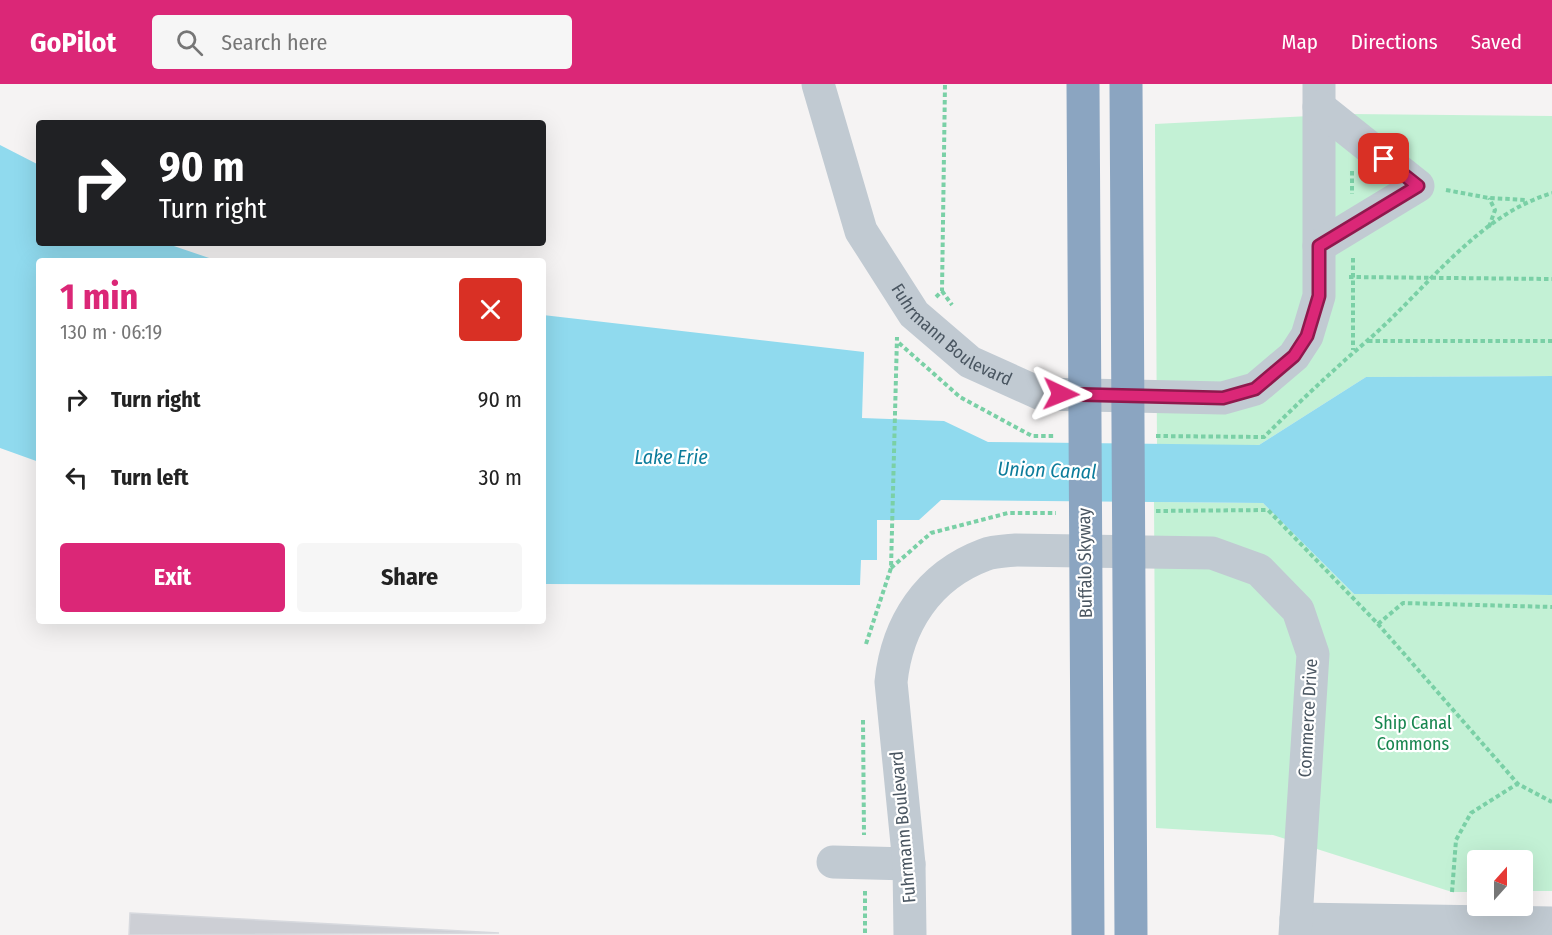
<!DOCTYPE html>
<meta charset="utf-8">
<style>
:root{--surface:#fff;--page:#f6f6f6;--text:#222;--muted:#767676;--accent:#db2777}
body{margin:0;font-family:"Fira Sans Condensed",sans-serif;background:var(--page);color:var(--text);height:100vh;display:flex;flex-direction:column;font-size:22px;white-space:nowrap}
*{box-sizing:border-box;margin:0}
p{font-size:20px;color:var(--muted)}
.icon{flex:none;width:33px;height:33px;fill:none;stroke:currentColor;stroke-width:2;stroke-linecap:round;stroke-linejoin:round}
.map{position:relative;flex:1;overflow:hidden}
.drawer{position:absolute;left:36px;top:174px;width:510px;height:366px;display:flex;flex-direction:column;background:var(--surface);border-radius:6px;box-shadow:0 6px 24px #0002}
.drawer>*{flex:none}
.hud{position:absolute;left:36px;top:36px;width:510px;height:126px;border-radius:6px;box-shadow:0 6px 24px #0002;background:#202124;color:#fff;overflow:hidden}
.needle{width:39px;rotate:21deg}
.fabs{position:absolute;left:1467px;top:766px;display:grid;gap:12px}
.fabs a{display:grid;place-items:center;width:66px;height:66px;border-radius:6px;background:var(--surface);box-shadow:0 6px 24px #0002;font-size:30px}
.pin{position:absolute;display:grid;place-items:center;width:51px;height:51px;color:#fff;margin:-26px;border-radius:12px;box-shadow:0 3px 9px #0006}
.me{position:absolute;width:66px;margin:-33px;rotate:92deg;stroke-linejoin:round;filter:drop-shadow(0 0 4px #0008)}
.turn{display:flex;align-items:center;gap:21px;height:126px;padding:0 24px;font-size:27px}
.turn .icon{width:78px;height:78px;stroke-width:2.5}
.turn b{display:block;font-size:42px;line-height:51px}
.round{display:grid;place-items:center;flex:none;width:63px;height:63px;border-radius:6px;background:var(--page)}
.headline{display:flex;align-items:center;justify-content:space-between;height:102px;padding:0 24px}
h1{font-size:36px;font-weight:700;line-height:45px;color:var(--accent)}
.primary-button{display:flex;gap:12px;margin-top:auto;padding:12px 24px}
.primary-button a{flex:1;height:69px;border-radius:6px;background:var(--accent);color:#fff;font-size:24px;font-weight:700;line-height:69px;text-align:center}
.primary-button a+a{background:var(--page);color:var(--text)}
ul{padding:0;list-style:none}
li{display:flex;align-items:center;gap:18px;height:78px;padding:0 24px}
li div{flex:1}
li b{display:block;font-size:22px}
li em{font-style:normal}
header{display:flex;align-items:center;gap:36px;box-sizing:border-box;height:84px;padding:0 30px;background:var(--accent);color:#fff}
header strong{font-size:28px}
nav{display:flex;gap:33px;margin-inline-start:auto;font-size:21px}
.search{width:420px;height:54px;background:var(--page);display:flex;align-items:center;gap:15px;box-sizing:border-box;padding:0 21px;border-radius:6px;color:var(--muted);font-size:22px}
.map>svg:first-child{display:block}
.green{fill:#c3f1d5}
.water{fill:#90daee}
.building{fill:#cdcfd5;stroke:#d7d9de;stroke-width:1.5}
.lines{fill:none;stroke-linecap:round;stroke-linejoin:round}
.path{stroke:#7ad0a6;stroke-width:4;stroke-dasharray:4.5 3;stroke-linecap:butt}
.minor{stroke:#c1cad2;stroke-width:33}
.highway{stroke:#8ba5c1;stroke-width:33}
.route-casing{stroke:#8e194d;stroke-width:15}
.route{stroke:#db2777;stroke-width:10}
.labels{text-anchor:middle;stroke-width:4.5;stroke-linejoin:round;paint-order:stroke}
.street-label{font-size:18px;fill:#4a5661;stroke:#fff}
.park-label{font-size:18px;fill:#17864f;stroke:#fff}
.water-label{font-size:20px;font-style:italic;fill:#0c7c9b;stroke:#fff}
</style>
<header>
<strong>GoPilot</strong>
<div class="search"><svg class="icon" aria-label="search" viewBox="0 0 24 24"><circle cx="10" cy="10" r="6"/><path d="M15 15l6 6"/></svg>Search here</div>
<nav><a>Map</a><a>Directions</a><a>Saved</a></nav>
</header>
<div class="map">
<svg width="1552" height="851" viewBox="0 0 1552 851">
<rect width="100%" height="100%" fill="#f5f3f3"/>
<!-- green -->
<path class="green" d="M 1350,30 L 1552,32 L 1552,292 L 1366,293 L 1259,361 L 1157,361 L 1155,40 Z
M 1154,418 L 1263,419 L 1354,510 L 1552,511 L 1552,807 L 1523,807 L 1522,777 L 1478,777 L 1477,808 L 1452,808 L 1273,751 L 1156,744 Z"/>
<!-- water -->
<path class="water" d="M 0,61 L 39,81 L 39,159 L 165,159 L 218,177 L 39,177 L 39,378 L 0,364 Z
M 543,231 L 864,268 L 862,334 L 944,337 L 988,358 L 1259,361 L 1366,293 L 1552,292 L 1552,511 L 1354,510 L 1263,419 L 941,416 L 919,436 L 877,436 L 877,476 L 861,476 L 860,501 L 543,500 Z"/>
<!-- building -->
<path class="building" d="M 130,829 L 499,849 L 129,851 Z"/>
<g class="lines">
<!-- path -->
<path class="path" d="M 1352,87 L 1352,110
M 1446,106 L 1489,114 L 1527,116
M 1489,143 L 1495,126 L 1489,114
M 1353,174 L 1353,266
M 1349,193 L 1552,195
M 942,207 L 952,221
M 936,213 L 942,207 L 945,0
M 1368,257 L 1552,257
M 899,259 L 960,313 L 1032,352 L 1056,352
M 1156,352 L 1264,353 C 1297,320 1332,287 1368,256 C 1426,206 1476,132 1552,109
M 1156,427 L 1268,426 L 1378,540 L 1518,700 L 1552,718
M 891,484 L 931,449 L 1008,429 L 1056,429
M 1378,540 L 1403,519 L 1552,523
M 866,560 L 891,484 L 897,253
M 863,636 L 864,751
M 865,807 L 865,851
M 1452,808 L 1456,756 L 1471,729 L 1517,700"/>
<!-- minor -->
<g class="minor">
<path id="s1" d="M 818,0 L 861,147 L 914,230 L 970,278 L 1041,310 L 1223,314 L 1255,305 L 1294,272 L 1307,252 L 1319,212 L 1319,0"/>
<path d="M 1319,23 L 1418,102 L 1319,162"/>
<path d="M 833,778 L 909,780"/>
<path d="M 1296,835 L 1552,839"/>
<path d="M 910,851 L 909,780 L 891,598 C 897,540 928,492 984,471 C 994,467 1006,467 1016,466 L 1212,469 L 1259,486 L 1298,526 L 1313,570 L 1295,851"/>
</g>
<!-- highway -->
<path class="highway" d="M 1083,0 L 1088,851
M 1126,0 L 1131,851"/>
</g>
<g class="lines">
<!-- route casing -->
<g class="route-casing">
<path id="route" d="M 1061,310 L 1223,314 L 1255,305 L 1294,272 L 1307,252 L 1319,212 L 1319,162 L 1418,102 L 1384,75"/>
</g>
<!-- route -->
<use href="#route" class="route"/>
</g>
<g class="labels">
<!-- street labels -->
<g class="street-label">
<text dy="6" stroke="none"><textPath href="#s1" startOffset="294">Fuhrmann Boulevard</textPath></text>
<text transform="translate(1085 479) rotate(-91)" y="6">Buffalo Skyway</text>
<text transform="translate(1308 634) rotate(-87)" y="6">Commerce Drive</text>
<text transform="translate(903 743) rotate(-95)" y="6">Fuhrmann Boulevard</text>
</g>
<!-- park labels -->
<g class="park-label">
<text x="1413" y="645">Ship Canal<tspan x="1413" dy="21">Commons</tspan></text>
</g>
<!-- water labels -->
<g class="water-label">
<text x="671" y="380">Lake Erie</text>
<text transform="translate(1047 386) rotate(2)" y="7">Union Canal</text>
</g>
</g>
</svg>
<div class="fabs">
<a><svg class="needle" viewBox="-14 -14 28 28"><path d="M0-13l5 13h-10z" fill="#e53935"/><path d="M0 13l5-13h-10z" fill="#767676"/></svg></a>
</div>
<div class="pin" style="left:1384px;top:75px;background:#d93025"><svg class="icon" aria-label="arrive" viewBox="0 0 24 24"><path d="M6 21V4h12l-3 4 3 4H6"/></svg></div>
<svg class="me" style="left:1061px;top:310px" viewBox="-20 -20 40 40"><path d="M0-17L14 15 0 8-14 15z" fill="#db2777" stroke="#fff" stroke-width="4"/></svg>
<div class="hud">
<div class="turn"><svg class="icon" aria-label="right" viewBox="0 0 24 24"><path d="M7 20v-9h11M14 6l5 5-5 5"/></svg><div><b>90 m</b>Turn right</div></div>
</div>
<section class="drawer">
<div class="headline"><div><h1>1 min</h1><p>130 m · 06:19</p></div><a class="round" style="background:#d93025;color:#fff"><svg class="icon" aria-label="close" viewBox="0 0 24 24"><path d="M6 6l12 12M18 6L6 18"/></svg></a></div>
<ul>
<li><svg class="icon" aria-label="right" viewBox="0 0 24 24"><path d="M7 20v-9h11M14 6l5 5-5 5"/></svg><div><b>Turn right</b></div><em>90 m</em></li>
<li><svg class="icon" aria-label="left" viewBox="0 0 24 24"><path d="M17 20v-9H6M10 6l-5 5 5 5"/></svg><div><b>Turn left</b></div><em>30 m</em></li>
</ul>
<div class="primary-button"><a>Exit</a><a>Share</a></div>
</section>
</div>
